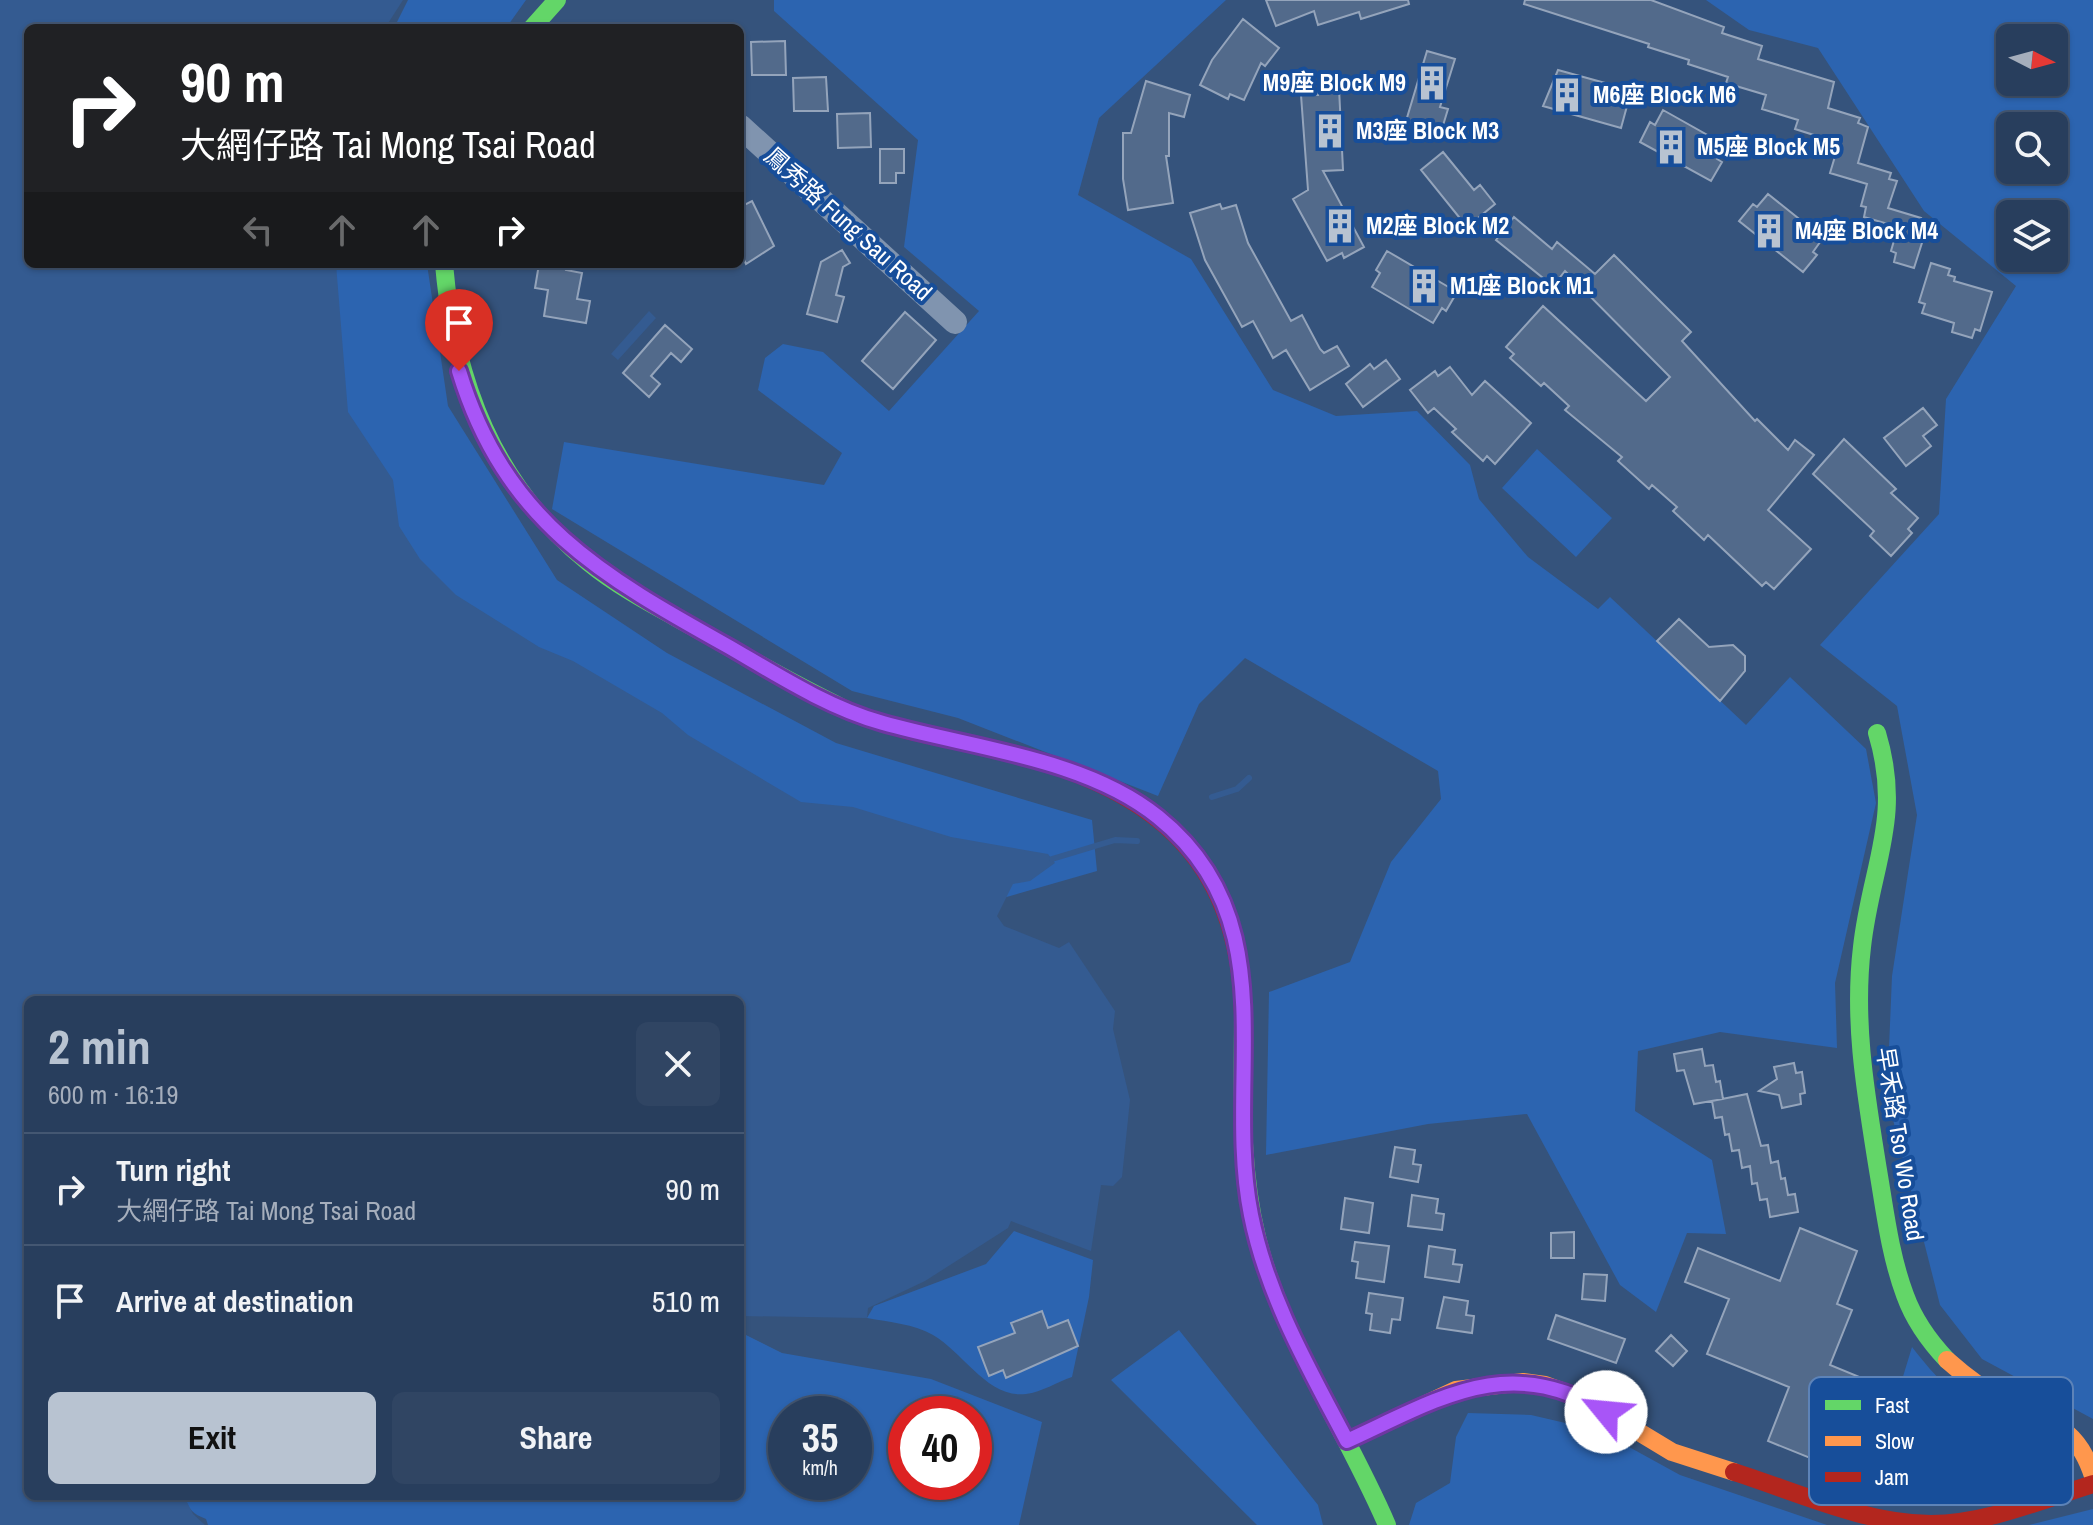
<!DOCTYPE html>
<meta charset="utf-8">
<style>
:root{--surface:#283e5d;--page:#304563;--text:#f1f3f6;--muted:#a5aebc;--line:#445772;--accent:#b8c3d1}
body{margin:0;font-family:"Archivo Narrow","Noto Sans TC",sans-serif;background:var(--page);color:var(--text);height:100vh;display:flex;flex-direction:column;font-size:30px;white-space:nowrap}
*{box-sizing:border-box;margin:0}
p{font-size:26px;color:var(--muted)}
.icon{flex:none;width:44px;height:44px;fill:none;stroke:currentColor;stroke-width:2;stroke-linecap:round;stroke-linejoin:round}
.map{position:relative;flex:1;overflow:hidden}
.details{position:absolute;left:24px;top:996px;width:720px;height:504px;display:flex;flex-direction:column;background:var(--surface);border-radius:12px;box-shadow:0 2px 6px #0004,0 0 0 2px var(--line)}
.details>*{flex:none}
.top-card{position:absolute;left:24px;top:24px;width:720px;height:244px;border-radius:12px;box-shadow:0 2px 6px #0004,0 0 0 2px var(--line);background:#202124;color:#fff;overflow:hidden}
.needle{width:52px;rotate:96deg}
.buttons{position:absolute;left:1996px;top:24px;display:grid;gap:16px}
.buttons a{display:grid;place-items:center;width:72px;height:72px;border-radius:12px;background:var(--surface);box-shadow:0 2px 6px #0004,0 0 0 2px var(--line);font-size:40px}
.speed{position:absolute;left:768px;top:1396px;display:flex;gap:16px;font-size:40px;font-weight:700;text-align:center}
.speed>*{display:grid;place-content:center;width:104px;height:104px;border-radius:50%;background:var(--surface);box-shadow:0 2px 6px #0004,0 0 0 2px var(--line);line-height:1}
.speed small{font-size:20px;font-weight:400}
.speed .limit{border:12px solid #d22;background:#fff;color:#111}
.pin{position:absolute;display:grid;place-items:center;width:68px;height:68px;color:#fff;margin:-82px -34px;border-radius:50% 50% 50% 0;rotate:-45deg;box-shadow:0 0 8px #0007}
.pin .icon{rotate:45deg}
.me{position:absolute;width:88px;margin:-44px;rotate:298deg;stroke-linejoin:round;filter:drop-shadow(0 0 6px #0008)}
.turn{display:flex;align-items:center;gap:28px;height:168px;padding:0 24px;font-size:36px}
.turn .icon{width:104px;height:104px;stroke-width:2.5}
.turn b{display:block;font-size:56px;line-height:68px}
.lanes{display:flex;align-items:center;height:76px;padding:0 24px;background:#0003;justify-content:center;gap:40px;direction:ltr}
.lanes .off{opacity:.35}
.round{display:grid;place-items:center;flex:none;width:84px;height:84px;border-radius:12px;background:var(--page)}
.head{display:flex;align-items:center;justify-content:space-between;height:136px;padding:0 24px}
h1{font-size:48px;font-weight:700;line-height:60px;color:var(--accent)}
.primary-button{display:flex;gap:16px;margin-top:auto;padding:16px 24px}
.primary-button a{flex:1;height:92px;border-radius:12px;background:var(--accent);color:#111;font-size:32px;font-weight:700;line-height:92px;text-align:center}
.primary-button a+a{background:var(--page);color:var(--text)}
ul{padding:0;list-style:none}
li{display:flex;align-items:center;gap:24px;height:112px;padding:0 24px;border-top:2px solid var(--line)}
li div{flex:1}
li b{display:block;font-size:30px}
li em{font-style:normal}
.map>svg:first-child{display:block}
.green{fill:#2c64b0;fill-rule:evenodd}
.water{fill:#345b91}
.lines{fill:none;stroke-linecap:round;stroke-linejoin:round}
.stream{stroke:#345b91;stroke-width:6}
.building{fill:#526a8b;stroke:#94a4bb;stroke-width:2}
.street{stroke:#8094af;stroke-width:24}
.fast{stroke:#63d668;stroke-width:18}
.slow{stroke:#ff974d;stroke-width:18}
.jam{stroke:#b3261e;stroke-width:18}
.route-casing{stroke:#6d37a1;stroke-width:20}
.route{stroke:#a855f7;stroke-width:14}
.labels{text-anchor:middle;stroke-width:8;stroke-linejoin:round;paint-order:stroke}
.poi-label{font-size:24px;font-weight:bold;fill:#fff;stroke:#174e9a;text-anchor:start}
.street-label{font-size:24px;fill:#fff;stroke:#174e9a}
.key{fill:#174e9a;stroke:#5d83b8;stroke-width:2}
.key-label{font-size:22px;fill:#fff}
</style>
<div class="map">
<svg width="2093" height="1525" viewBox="0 0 2093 1525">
<rect width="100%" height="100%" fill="#35537c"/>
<!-- green -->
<path class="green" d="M 408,0 L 526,0 L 506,28 L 394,28 Z
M 774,0 L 1226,0 L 1099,118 L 1078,195 L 1191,259 L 1273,390 L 1336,416 L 1417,411 L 1470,465 L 1479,499 L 1528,557 L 1598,609 L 1610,597 L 1746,725 L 1790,677 L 1866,749 L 1876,803 L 1835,983 L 1837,1048 L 1720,1032 L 1638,1051 L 1635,1111 L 1712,1160 L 1726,1234 L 1687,1233 L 1656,1312 L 1620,1285 L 1527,1114 L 1428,1124 L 1266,1155 L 1269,992 L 1350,962 L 1391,862 L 1441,799 L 1438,771 L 1245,658 L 1199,704 L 1158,796 L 958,718 L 852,691 L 552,509 L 564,442 L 824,485 L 842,453 L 758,390 L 765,358 L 783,344 L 823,352 L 889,411 L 979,311 L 904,247 L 918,140 L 774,11 Z
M 1706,0 L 2093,0 L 2093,1419 L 1982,1359 L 1940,1305 L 1887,1096 L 1892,976 L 1917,815 L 1897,706 L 1820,645 L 1939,514 L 1946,399 L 2016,286 L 1924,211 L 1818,48 L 1749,30 ZM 2010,38 L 2054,38 L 2054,82 L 2010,82 ZM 2010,126 L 2054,126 L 2054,170 L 2010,170 ZM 2010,214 L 2054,214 L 2054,258 L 2010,258 Z
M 295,264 L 427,264 L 448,406 L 557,580 L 667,653 L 836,743 L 1092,820 L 1097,871 L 989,902 L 904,873 L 410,591 Z
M 1537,449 L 1612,518 L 1576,557 L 1502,488 Z
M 1014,1231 L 1093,1260 L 1089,1297 L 1072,1377 C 1057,1382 1042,1392 1026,1394 C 988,1399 963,1352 933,1335 C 914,1324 889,1322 867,1318 L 874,1306 L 986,1264 Z
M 1179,1330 L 1318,1505 L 1323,1525 L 1257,1525 L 1111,1380 Z
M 740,1332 L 782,1353 L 931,1379 L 1042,1422 L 1019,1525 L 208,1525 L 206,1519 C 193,1514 188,1509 184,1496 L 740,1496 ZM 786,1414 L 854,1414 L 854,1482 L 786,1482 ZM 906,1414 L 974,1414 L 974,1482 L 906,1482 Z
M 1912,1347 C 1927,1366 1943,1386 1964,1399 C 1983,1411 2049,1434 2057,1448 C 2064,1460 2055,1472 2047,1480 C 1985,1500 1931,1512 1866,1498 Z
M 1468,1413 L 1531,1415 L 1600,1431 L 1680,1475 L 1827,1525 L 1409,1525 L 1416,1503 L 1450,1483 L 1456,1437 Z
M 2093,1509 L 2093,1525 L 2029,1525 Z"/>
<!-- water -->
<path class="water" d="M 0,0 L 403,0 L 385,28 L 28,28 L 28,264 L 336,264 L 348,412 L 393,480 L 399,526 L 420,559 L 456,595 L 539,647 L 573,661 L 662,713 L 688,735 L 801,802 L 853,807 L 951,837 L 1048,854 L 1055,863 L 1030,881 L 1013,884 L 997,916 L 1004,926 L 1059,948 L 1069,942 L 1115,1011 L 1113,1029 L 1130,1100 L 1122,1177 L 1113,1186 L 1101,1185 L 1091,1251 L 1011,1221 L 1008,1228 L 925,1281 L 868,1308 L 867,1318 L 740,1316 L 740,1000 L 28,1000 L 28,1496 L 184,1496 L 193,1514 L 205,1525 L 0,1525 Z
M 649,311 L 656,318 L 618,360 L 611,354 Z"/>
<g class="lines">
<!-- stream -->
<path class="stream" d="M 1212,797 L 1237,789 L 1249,778
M 1052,859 L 1115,840 L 1137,841"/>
</g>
<!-- building -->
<path class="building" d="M 1266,0 L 1408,0 L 1409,4 L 1361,19 L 1359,12 L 1318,25 L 1314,11 L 1276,26 Z
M 1525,0 L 1651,0 L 1724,27 L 1722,33 L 1762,46 L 1758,59 L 1834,82 L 1828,108 L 1860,118 L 1858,123 L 1868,127 L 1858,163 L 1891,173 L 1889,179 L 1897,181 L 1888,208 L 1921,218 L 1919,224 L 1927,227 L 1914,268 L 1894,262 L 1896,253 L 1891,251 L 1898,227 L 1864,217 L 1866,207 L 1861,206 L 1867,184 L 1830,173 L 1839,143 L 1795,129 L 1798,120 L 1762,109 L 1766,95 L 1726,83 L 1728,77 L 1688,64 L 1689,60 L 1648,47 L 1649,44 L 1524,4 Z
M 1243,19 L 1279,48 L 1265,66 L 1261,63 L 1244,100 L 1230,94 L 1228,99 L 1200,85 L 1212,60 Z
M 785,41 L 786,75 L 752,75 L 751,42 Z
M 1427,51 L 1455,59 L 1440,107 L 1448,109 L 1441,132 L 1406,121 Z
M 1558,70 L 1627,89 L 1622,105 L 1627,106 L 1621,128 L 1543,106 Z
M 826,77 L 828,111 L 794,111 L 793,78 Z
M 1146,81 L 1190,95 L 1184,117 L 1169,113 L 1169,156 L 1166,156 L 1173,203 L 1128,210 L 1123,179 L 1123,133 L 1131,133 Z
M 1339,88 L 1343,170 L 1323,171 L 1364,247 L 1344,258 L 1342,253 L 1327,261 L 1293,199 L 1308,190 L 1301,95 L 1318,95 L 1318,89 Z
M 1663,110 L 1725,145 L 1717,159 L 1722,162 L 1711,181 L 1640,142 L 1650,122 L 1655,125 Z
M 870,113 L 871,147 L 838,148 L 837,114 Z
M 880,149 L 904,149 L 904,173 L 896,173 L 896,183 L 880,183 Z
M 1443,152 L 1474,190 L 1480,185 L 1495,204 L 1467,227 L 1421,170 Z
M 1768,194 L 1823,238 L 1813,252 L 1817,255 L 1803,272 L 1739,221 L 1753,204 L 1757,207 Z
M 752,201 L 774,246 L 746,264 L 740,251 L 740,207 Z
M 1220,204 L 1222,209 L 1236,205 L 1248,243 L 1291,321 L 1302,315 L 1320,349 L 1324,353 L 1337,346 L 1349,366 L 1310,390 L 1286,350 L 1273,358 L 1253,321 L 1242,327 L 1205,260 L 1190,213 Z
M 1514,217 L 1552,249 L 1557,242 L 1595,274 L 1614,255 L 1691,332 L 1682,341 L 1755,421 L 1757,419 L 1788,450 L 1795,440 L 1814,455 L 1768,510 L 1811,549 L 1774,589 L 1766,582 L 1762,586 L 1708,535 L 1704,540 L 1673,511 L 1677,507 L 1652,485 L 1649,489 L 1618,461 L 1622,457 L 1565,410 L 1569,406 L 1544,383 L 1541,386 L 1510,358 L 1514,354 L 1506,347 L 1543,306 L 1646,401 L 1670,377 L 1565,271 L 1553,286 L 1496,240 Z
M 842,250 L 850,263 L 843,267 L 836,295 L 844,297 L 837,322 L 807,314 L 821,262 Z
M 1387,251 L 1457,292 L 1446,311 L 1442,308 L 1433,323 L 1372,287 L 1380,273 L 1376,270 Z
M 1931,263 L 1950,269 L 1948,275 L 1955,277 L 1954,281 L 1992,292 L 1980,331 L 1975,329 L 1972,338 L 1952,332 L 1954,323 L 1922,313 L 1925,304 L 1919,302 Z
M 539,264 L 567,264 L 566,270 L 582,273 L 577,299 L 590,301 L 586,323 L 544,316 L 548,290 L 535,288 Z
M 905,312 L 936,340 L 893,389 L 862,361 Z
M 665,325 L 692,349 L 681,362 L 671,353 L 651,376 L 660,384 L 649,397 L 623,373 Z
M 1386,360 L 1400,379 L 1363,407 L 1346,384 L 1370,364 L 1374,369 Z
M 1450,367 L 1472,395 L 1485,381 L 1531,423 L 1495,464 L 1487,456 L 1483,461 L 1452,432 L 1456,429 L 1434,408 L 1428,413 L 1410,390 L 1435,371 L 1438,376 Z
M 1923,408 L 1937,425 L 1923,436 L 1931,446 L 1906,466 L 1884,438 Z
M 1844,439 L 1896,489 L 1891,493 L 1918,518 L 1908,529 L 1912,533 L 1891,556 L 1870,536 L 1874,531 L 1813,474 Z
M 1679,619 L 1709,647 L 1733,645 L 1745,656 L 1745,671 L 1720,701 L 1657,641 Z
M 1702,1049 L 1705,1066 L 1713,1065 L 1716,1082 L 1720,1081 L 1723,1099 L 1694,1104 L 1684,1070 L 1677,1071 L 1674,1054 Z
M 1794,1063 L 1796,1073 L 1802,1072 L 1805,1093 L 1800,1094 L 1801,1104 L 1782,1108 L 1779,1095 L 1759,1091 L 1777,1079 L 1774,1067 Z
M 1747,1094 L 1761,1146 L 1768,1145 L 1771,1163 L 1778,1161 L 1781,1179 L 1785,1178 L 1788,1195 L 1795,1194 L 1798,1212 L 1770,1217 L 1767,1199 L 1760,1200 L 1757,1183 L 1752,1184 L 1750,1166 L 1742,1168 L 1739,1150 L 1732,1151 L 1729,1134 L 1725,1135 L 1722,1117 L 1715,1118 L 1712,1101 Z
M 1395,1147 L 1415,1150 L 1413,1164 L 1421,1165 L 1418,1182 L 1390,1177 Z
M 1412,1195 L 1438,1199 L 1436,1213 L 1444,1214 L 1442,1230 L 1408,1226 Z
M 1345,1198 L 1373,1203 L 1369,1233 L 1341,1229 Z
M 1800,1228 L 1857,1251 L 1837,1304 L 1852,1310 L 1830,1365 L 1874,1383 L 1840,1470 L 1768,1441 L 1789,1387 L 1707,1354 L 1729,1299 L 1685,1282 L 1698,1248 L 1780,1281 Z
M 1574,1232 L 1574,1258 L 1551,1258 L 1551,1233 Z
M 1355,1242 L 1389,1246 L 1384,1282 L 1356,1278 L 1358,1262 L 1352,1261 Z
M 1429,1246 L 1455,1250 L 1453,1264 L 1462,1265 L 1459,1282 L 1425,1277 Z
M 1584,1274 L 1607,1275 L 1605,1301 L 1582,1299 Z
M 1369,1293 L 1403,1298 L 1400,1320 L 1392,1319 L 1390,1333 L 1370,1330 L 1372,1314 L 1366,1313 Z
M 1444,1297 L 1468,1301 L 1466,1315 L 1474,1316 L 1472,1333 L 1437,1328 Z
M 1042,1311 L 1048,1328 L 1068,1320 L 1078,1346 L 1006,1378 L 1003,1370 L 989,1376 L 978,1347 L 1015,1333 L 1011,1323 Z
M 1556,1315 L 1625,1339 L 1616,1363 L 1548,1339 Z
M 1671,1335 L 1687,1351 L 1673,1366 L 1656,1351 Z"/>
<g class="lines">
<!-- street -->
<path class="street" d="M 740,126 L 955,322"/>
<!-- fast -->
<path class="fast" d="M 532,28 L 557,0
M 444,264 C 454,381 494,486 588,562 C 622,590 663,610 702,632 C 748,658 793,684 841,707
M 1877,733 C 1903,819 1871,865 1862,947 C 1853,1023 1866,1095 1878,1170 C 1885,1211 1890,1255 1905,1295 C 1914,1320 1929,1341 1947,1360
M 1243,1014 C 1243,1088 1239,1164 1257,1237 C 1281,1336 1347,1431 1387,1525"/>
<!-- slow -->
<path class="slow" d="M 1947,1360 C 1966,1377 1986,1392 2008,1403 C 2051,1424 2077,1426 2093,1476
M 1347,1441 L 1456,1390 L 1523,1382 L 1545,1385 L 1586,1400 L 1672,1452 L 1734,1472"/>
<!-- jam -->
<path class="jam" d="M 841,707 C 890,731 947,738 999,750 C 1146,785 1240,851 1243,1014
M 1734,1472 C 1797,1492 1865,1524 1931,1524 C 1986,1524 2041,1500 2093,1484"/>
</g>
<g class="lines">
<!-- route casing -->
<g class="route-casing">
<path id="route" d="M 459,371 C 505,522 602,576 731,648 C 779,676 829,708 883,723 C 971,748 1085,758 1158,817 C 1289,922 1223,1076 1251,1215 C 1267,1296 1309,1369 1347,1441 C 1439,1399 1508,1352 1606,1412"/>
</g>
<!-- route -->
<use href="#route" class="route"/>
</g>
<!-- icons -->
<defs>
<g id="building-bare" transform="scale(2.76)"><path d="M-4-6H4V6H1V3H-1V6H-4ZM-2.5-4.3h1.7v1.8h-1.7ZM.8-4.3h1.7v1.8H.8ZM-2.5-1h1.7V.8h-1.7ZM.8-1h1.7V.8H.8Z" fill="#b8c3d1" stroke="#174e9a" stroke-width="2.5" paint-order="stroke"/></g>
</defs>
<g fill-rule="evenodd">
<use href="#building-bare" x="1432" y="83"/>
<use href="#building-bare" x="1567" y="95"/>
<use href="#building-bare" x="1330" y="131"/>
<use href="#building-bare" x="1671" y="147"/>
<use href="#building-bare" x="1340" y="226"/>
<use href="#building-bare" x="1769" y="231"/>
<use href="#building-bare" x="1424" y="286"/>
</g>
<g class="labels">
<!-- poi labels -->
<g class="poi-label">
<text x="1406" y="91" text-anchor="end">M9座 Block M9</text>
<text x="1593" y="103">M6座 Block M6</text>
<text x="1356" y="139">M3座 Block M3</text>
<text x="1697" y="155">M5座 Block M5</text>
<text x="1366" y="234">M2座 Block M2</text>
<text x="1795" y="239">M4座 Block M4</text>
<text x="1450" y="294">M1座 Block M1</text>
</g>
<!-- street labels -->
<g class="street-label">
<text transform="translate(848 224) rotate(42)" y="8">鳳秀路 Fung Sau Road</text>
<text transform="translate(1900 1144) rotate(81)" y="8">早禾路 Tso Wo Road</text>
</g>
</g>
<!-- legend -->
<rect x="1809" y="1377" width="264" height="128" rx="12" class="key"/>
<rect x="1825" y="1400" width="36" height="10" fill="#63d668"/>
<rect x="1825" y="1436" width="36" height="10" fill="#ff974d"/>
<rect x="1825" y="1472" width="36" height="10" fill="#b3261e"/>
<g class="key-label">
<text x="1875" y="1413">Fast</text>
<text x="1875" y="1449">Slow</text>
<text x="1875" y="1485">Jam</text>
</g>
</svg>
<div class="buttons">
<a><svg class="needle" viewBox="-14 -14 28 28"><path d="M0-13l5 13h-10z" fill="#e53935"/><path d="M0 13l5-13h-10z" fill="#a5aebc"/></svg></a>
<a><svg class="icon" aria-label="search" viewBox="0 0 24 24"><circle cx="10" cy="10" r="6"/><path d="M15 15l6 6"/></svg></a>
<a><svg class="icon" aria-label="layers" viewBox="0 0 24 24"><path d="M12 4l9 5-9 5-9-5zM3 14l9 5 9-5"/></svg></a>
</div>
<div class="speed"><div>35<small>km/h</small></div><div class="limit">40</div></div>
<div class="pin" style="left:459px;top:371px;background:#d93025"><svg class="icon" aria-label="arrive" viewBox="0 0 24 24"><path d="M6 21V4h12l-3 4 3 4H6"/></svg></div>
<svg class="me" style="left:1606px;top:1412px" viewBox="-20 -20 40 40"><circle r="19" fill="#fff"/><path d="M0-13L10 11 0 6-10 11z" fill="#a855f7"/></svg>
<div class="top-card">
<div class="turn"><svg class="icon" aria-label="right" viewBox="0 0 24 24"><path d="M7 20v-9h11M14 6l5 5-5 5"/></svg><div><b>90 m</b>大網仔路 Tai Mong Tsai Road</div></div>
<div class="lanes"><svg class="icon off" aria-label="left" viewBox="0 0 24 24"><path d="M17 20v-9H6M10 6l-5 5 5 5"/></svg><svg class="icon off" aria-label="ahead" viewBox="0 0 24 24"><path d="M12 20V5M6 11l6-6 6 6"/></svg><svg class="icon off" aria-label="ahead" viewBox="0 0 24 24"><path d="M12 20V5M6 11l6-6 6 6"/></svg><svg class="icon" aria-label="right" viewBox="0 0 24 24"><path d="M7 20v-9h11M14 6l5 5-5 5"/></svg></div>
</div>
<section class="details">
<div class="head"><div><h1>2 min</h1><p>600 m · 16:19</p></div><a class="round"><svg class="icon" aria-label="close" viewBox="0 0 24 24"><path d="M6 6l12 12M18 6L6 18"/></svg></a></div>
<ul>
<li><svg class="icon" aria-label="right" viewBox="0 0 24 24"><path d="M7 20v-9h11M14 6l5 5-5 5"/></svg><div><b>Turn right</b><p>大網仔路 Tai Mong Tsai Road</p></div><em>90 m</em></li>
<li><svg class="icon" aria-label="arrive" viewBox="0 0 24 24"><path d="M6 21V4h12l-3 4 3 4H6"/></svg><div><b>Arrive at destination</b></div><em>510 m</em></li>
</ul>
<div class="primary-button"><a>Exit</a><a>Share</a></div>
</section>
</div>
